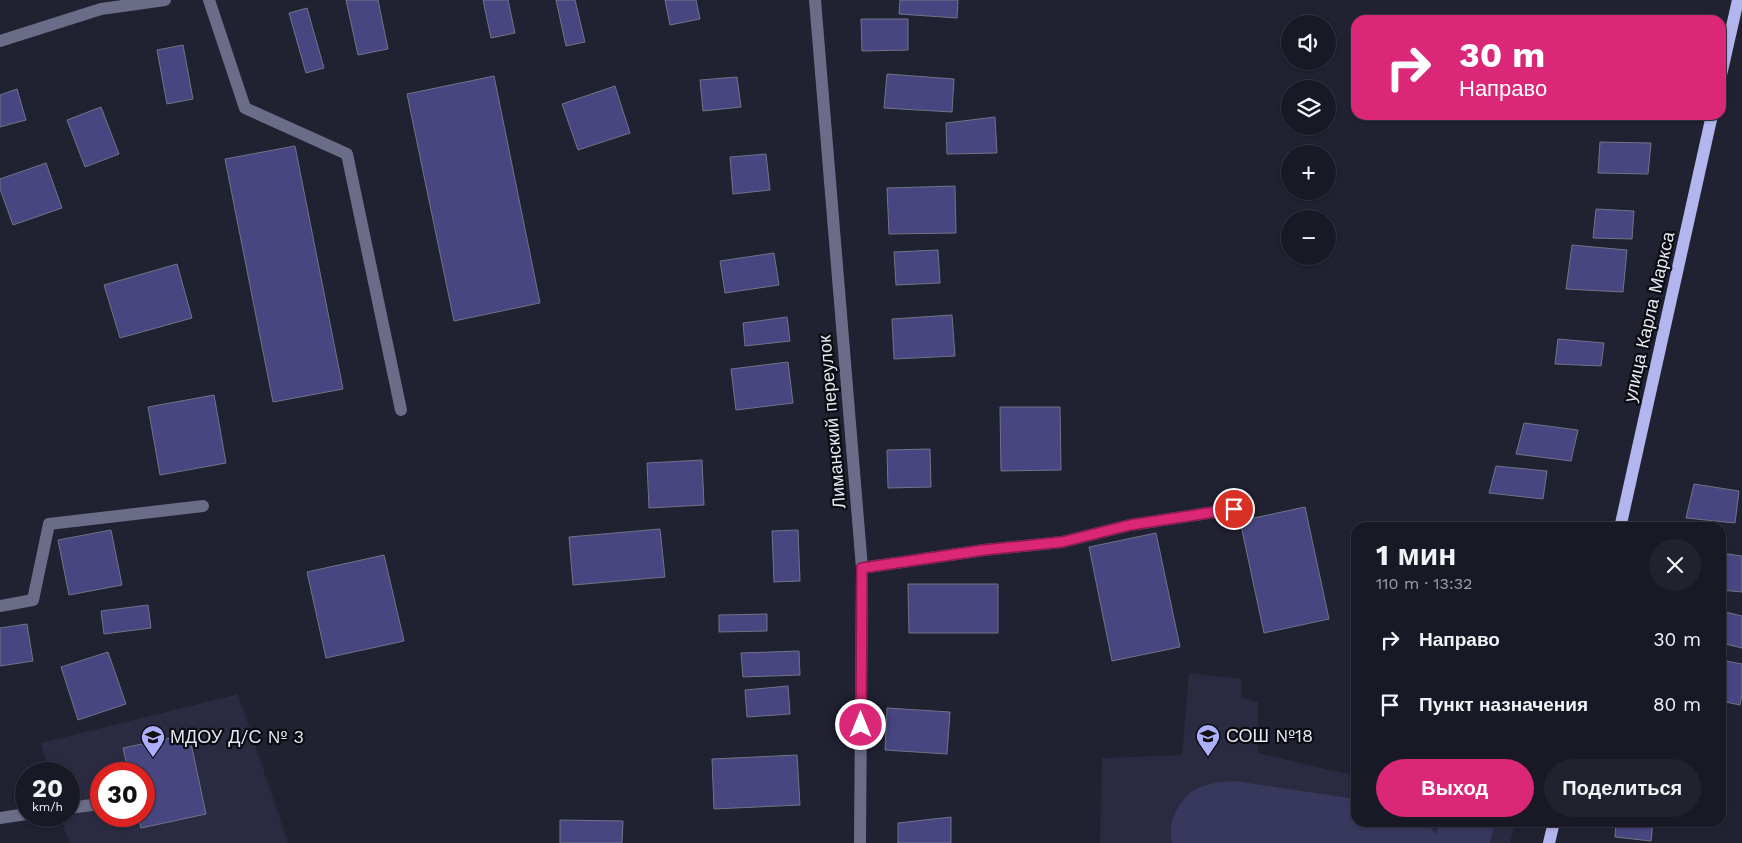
<!DOCTYPE html>
<html lang="ru">
<meta charset="utf-8">
<style>
:root{--surface:#181925;--page:#21222d;--text:#f1f3f6;--muted:#9fa0a7;--line:#363842;--accent:#db2777}
body{margin:0;font-family:"Work Sans",sans-serif;background:var(--page);color:var(--text);height:100vh;display:flex;flex-direction:column;font-size:19px;white-space:nowrap}
*{box-sizing:border-box;margin:0}
p{font-size:16px;color:var(--muted)}
.icon{flex:none;width:28px;height:28px;fill:none;stroke:currentColor;stroke-width:2;stroke-linecap:round;stroke-linejoin:round}
.map{position:relative;flex:1;overflow:hidden}
.side{position:absolute;left:1351px;top:522px;width:375px;height:305px;display:flex;flex-direction:column;background:var(--surface);border-radius:15px;box-shadow:0 1px 4px #0004,0 0 0 1px var(--line)}
.side>*{flex:none}
.guide{position:absolute;left:1351px;top:15px;width:375px;height:105px;border-radius:15px;box-shadow:0 1px 4px #0004,0 0 0 1px var(--line);background:#db2777;color:#fff;overflow:hidden}
.tools{position:absolute;left:1281px;top:15px;display:grid;gap:10px}
.tools a{display:grid;place-items:center;width:55px;height:55px;border-radius:50%;background:var(--surface);box-shadow:0 1px 4px #0004,0 0 0 1px var(--line);font-size:25px}
.speed{position:absolute;left:15px;top:762px;display:flex;gap:10px;font-size:25px;font-weight:700;text-align:center}
.speed>*{display:grid;place-content:center;width:65px;height:65px;border-radius:50%;background:var(--surface);box-shadow:0 1px 4px #0004,0 0 0 1px var(--line);line-height:1}
.speed small{font-size:12px;font-weight:400}
.speed .limit{border:8px solid #d22;background:#fff;color:#111}
.pin{position:absolute;display:grid;place-items:center;width:42px;height:42px;color:#fff;margin:-21px;border:2px solid #fff;border-radius:50%;box-shadow:0 1px 5px #0007}
.me{position:absolute;width:55px;margin:-28px;rotate:0deg;stroke-linejoin:round;filter:drop-shadow(0 0 4px #0008)}
.turn{display:flex;align-items:center;gap:18px;height:105px;padding:0 25px;font-size:22px}
.turn .icon{width:65px;height:65px;stroke-width:2.5}
.turn b{display:block;font-size:35px;line-height:42px}
.round{display:grid;place-items:center;flex:none;width:52px;height:52px;border-radius:26px;background:var(--page)}
.summary{display:flex;align-items:center;justify-content:space-between;height:85px;padding:0 25px}
h1{font-size:30px;font-weight:700;line-height:38px}
.primary-button{display:flex;gap:10px;margin-top:auto;padding:10px 25px}
.primary-button a{flex:1;height:58px;border-radius:30px;background:var(--accent);color:#fff;font-size:20px;font-weight:700;line-height:58px;text-align:center}
.primary-button a+a{background:var(--page);color:var(--text)}
ul{padding:0;list-style:none}
li{display:flex;align-items:center;gap:15px;height:65px;padding:0 25px}
li div{flex:1}
li b{display:block;font-size:19px}
li em{font-style:normal}
.map>svg:first-child{display:block}
.built{fill:#2a2a40;fill-rule:evenodd}
.green{fill:#38385d}
.building{fill:#474681;stroke:#727387}
.lines{fill:none;stroke-linecap:round;stroke-linejoin:round}
.minor{stroke:#6a6c88;stroke-width:12}
.major{stroke:#b3b5ef;stroke-width:12}
.route-casing{stroke:#8e194d;stroke-width:12}
.route{stroke:#db2777;stroke-width:9}
.labels{text-anchor:middle;stroke-width:4.5;stroke-linejoin:round;paint-order:stroke}
.street-label{font-size:18px;fill:#e6e7f2;stroke:#0b0b12}
.poi-label{font-size:18px;fill:#e6e7f2;stroke:#0b0b12;text-anchor:start}
</style>
<div class="map">
<svg width="1742" height="843" viewBox="0 0 1742 843">
<rect width="100%" height="100%" fill="#202131"/>
<!-- built -->
<path class="built" d="M 1189,673 L 1242,679 L 1241,698 L 1258,702 L 1258,753 L 1356,776 L 1356,822 L 1515,823 L 1510,843 L 1100,843 L 1102,758 L 1182,755 Z
M 238,694 L 288,843 L 69,843 L 61,816 L 69,816 L 69,774 L 50,774 L 41,743 ZM 101,774 L 144,774 L 144,816 L 101,816 Z"/>
<!-- green -->
<path class="green" d="M 1234,781 L 1356,799 L 1356,822 L 1427,823 L 1436,834 L 1439,823 L 1495,823 L 1490,843 L 1172,843 C 1166,820 1183,790 1207,785 C 1215,782 1225,782 1234,781 Z"/>
<!-- building -->
<path class="building" d="M 346,0 L 378,0 L 388,49 L 358,55 Z
M 483,0 L 508,0 L 515,33 L 491,38 Z
M 556,0 L 575,0 L 585,42 L 566,46 Z
M 665,0 L 696,0 L 700,19 L 670,25 Z
M 900,0 L 958,0 L 957,18 L 899,14 Z
M 307,8 L 324,68 L 306,73 L 289,13 Z
M 861,19 L 908,19 L 908,50 L 862,51 Z
M 183,45 L 193,99 L 167,104 L 157,50 Z
M 887,74 L 954,79 L 952,112 L 884,108 Z
M 494,76 L 540,303 L 454,321 L 407,94 Z
M 737,77 L 741,107 L 703,111 L 700,80 Z
M 615,86 L 630,133 L 578,150 L 562,104 Z
M 17,89 L 26,120 L 0,127 L 0,95 Z
M 101,107 L 119,154 L 85,167 L 67,120 Z
M 995,117 L 997,153 L 947,154 L 946,123 Z
M 1600,142 L 1651,143 L 1648,174 L 1598,173 Z
M 295,146 L 343,389 L 273,402 L 225,159 Z
M 766,154 L 770,190 L 733,194 L 730,157 Z
M 46,163 L 62,208 L 13,225 L 0,189 L 0,179 Z
M 955,186 L 956,233 L 889,234 L 887,188 Z
M 1596,209 L 1634,211 L 1632,239 L 1593,238 Z
M 1572,245 L 1627,250 L 1623,292 L 1566,289 Z
M 938,250 L 940,283 L 896,285 L 894,252 Z
M 774,253 L 779,285 L 725,293 L 720,261 Z
M 177,264 L 192,318 L 120,338 L 104,285 Z
M 952,315 L 955,356 L 894,359 L 892,319 Z
M 787,317 L 790,341 L 745,346 L 743,323 Z
M 1558,339 L 1604,343 L 1601,366 L 1555,364 Z
M 788,362 L 793,403 L 736,410 L 731,369 Z
M 214,395 L 226,463 L 160,475 L 148,407 Z
M 1000,407 L 1060,407 L 1061,470 L 1001,471 Z
M 1524,423 L 1578,430 L 1571,461 L 1516,454 Z
M 930,449 L 931,487 L 888,488 L 887,450 Z
M 702,460 L 704,505 L 649,508 L 647,463 Z
M 1496,466 L 1547,471 L 1543,499 L 1489,493 Z
M 1694,484 L 1739,491 L 1735,523 L 1686,518 Z
M 1305,507 L 1329,619 L 1264,633 L 1240,521 Z
M 660,529 L 665,577 L 573,585 L 569,537 Z
M 111,530 L 122,585 L 69,595 L 58,540 Z
M 798,530 L 800,581 L 774,582 L 772,531 Z
M 1156,533 L 1180,647 L 1112,661 L 1089,547 Z
M 1721,553 L 1742,556 L 1742,592 L 1721,590 Z
M 384,555 L 404,641 L 326,658 L 307,572 Z
M 908,584 L 998,584 L 998,633 L 909,633 Z
M 148,605 L 151,628 L 104,634 L 101,611 Z
M 1721,611 L 1742,616 L 1742,648 L 1721,643 Z
M 767,614 L 767,631 L 719,632 L 719,615 Z
M 27,624 L 33,661 L 0,666 L 0,628 Z
M 799,651 L 800,675 L 743,677 L 741,653 Z
M 108,652 L 126,704 L 78,720 L 61,667 Z
M 1721,660 L 1742,664 L 1742,694 L 1740,705 L 1721,701 Z
M 788,686 L 790,714 L 747,717 L 745,690 Z
M 887,708 L 950,712 L 947,754 L 885,750 Z
M 189,734 L 206,814 L 141,828 L 138,816 L 144,816 L 144,774 L 129,774 L 123,748 Z
M 797,755 L 800,805 L 714,809 L 712,759 Z
M 951,817 L 951,843 L 898,843 L 898,823 Z
M 560,820 L 623,821 L 622,843 L 560,843 Z
M 1616,822 L 1653,822 L 1651,841 L 1615,837 Z"/>
<g class="lines">
<!-- minor -->
<path class="minor" d="M 209,0 L 245,108 L 347,154 L 401,410
M 815,0 L 862,568 L 860,843
M 0,41 L 101,9 L 165,0
M 862,568 L 984,550 L 1062,542 L 1130,525 L 1234,509
M 0,606 L 33,600 L 49,524 L 203,506
M 69,808 L 100,804
M 0,818 L 26,814"/>
<!-- major -->
<path class="major" d="M 1721,75 L 1738,0
M 1620,528 L 1712,115
M 1549,843 L 1554,822"/>
</g>
<g class="lines">
<!-- route casing -->
<g class="route-casing">
<path id="route" d="M 861,725 L 862,568 L 984,550 L 1062,542 L 1130,525 L 1234,509"/>
</g>
<!-- route -->
<use href="#route" class="route"/>
</g>
<!-- icons -->
<defs>
<g id="school-pin" transform="scale(1.25)"><path d="M0 17L-7.5 6A9.5 9.5 0 1 1 7.5 6Z" fill="#adaffb" stroke="#0b0b12"/><path d="M0-5L7-2L0 1L-7-2ZM-4 1L0 2.5L4 1V4Q0 6-4 4Z" fill="#111"/></g>
</defs>
<g fill-rule="evenodd">
<use href="#school-pin" x="1208" y="736"/>
<use href="#school-pin" x="153" y="737"/>
</g>
<g class="labels">
<!-- street labels -->
<g class="street-label">
<text transform="translate(1649 317) rotate(-77)" y="6">улица Карла Маркса</text>
<text transform="translate(832 422) rotate(-95)" y="6">Лиманский переулок</text>
</g>
<!-- poi labels -->
<g class="poi-label">
<text x="1226" y="742">СОШ №18</text>
<text x="170" y="743">МДОУ Д/С № 3</text>
</g>
</g>
</svg>
<div class="tools">
<a><svg class="icon" aria-label="sound" viewBox="0 0 24 24"><path d="M4 9h4l5-4v14l-5-4H4zM17 9q2 3 0 6"/></svg></a>
<a><svg class="icon" aria-label="layers" viewBox="0 0 24 24"><path d="M12 4l9 5-9 5-9-5zM3 14l9 5 9-5"/></svg></a>
<a>+</a>
<a>−</a>
</div>
<div class="speed"><div>20<small>km/h</small></div><div class="limit">30</div></div>
<div class="pin" style="left:1234px;top:509px;background:#d93025"><svg class="icon" aria-label="arrive" viewBox="0 0 24 24"><path d="M6 21V4h12l-3 4 3 4H6"/></svg></div>
<svg class="me" style="left:861px;top:725px" viewBox="-20 -20 40 40"><circle r="17" fill="#db2777" stroke="#fff" stroke-width="3"/><path d="M0-11L8 9 0 5-8 9z" fill="#fff"/></svg>
<div class="guide">
<div class="turn"><svg class="icon" aria-label="right" viewBox="0 0 24 24"><path d="M7 20v-9h11M14 6l5 5-5 5"/></svg><div><b>30 m</b>Направо</div></div>
</div>
<section class="side">
<div class="summary"><div><h1>1 мин</h1><p>110 m · 13:32</p></div><a class="round"><svg class="icon" aria-label="close" viewBox="0 0 24 24"><path d="M6 6l12 12M18 6L6 18"/></svg></a></div>
<ul>
<li><svg class="icon" aria-label="right" viewBox="0 0 24 24"><path d="M7 20v-9h11M14 6l5 5-5 5"/></svg><div><b>Направо</b></div><em>30 m</em></li>
<li><svg class="icon" aria-label="arrive" viewBox="0 0 24 24"><path d="M6 21V4h12l-3 4 3 4H6"/></svg><div><b>Пункт назначения</b></div><em>80 m</em></li>
</ul>
<div class="primary-button"><a>Выход</a><a>Поделиться</a></div>
</section>
</div>
